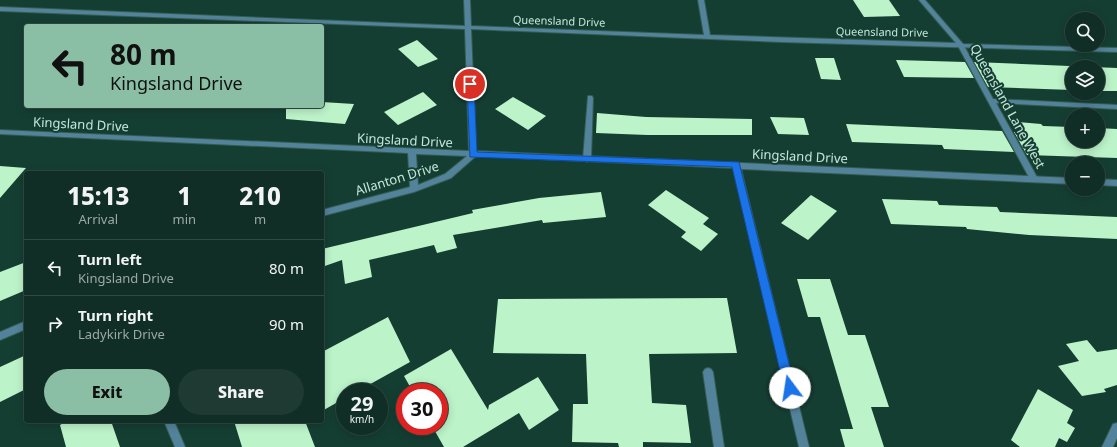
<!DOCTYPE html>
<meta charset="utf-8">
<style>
:root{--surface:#102e26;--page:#1e3a32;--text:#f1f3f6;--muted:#9ca8a7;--line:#304a43;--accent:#8abfa5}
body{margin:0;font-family:"Noto Sans",sans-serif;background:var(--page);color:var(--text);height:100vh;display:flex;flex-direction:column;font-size:15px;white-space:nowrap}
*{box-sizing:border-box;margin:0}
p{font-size:13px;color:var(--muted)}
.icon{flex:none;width:22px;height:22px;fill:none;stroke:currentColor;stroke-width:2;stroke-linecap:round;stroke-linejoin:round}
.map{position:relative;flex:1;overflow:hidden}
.details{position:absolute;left:24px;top:171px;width:300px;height:252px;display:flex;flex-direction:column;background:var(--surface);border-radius:4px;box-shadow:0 2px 10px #0003,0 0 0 1px var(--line)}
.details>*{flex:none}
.guide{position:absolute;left:24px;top:24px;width:300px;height:84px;border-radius:4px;box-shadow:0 2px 10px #0003,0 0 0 1px var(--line);background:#8abfa5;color:#111;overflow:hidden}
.tools{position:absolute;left:1065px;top:12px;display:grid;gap:8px}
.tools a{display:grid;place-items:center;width:40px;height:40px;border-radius:50%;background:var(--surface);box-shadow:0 2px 10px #0003,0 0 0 1px var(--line);font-size:20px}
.speed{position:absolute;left:336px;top:383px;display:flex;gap:8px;font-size:20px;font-weight:700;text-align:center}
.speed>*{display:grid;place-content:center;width:52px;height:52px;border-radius:50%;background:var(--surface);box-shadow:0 2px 10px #0003,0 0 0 1px var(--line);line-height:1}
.speed small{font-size:10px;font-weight:400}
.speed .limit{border:6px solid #d22;background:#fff;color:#111}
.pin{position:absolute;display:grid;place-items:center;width:34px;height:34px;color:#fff;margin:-17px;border:2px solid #fff;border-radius:50%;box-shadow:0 1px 4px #0007}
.me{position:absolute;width:44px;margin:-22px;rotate:346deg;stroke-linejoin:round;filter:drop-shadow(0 0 3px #0008)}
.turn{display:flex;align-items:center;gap:14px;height:84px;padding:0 20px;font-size:18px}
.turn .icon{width:52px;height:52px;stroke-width:2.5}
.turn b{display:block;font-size:28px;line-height:34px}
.eta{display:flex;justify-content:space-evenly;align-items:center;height:68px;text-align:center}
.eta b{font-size:24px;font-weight:800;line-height:28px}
.cta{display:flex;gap:8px;margin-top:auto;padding:8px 20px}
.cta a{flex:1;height:46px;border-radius:24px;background:var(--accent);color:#111;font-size:16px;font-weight:800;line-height:46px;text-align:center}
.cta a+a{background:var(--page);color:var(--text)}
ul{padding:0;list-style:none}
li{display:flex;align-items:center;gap:12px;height:56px;padding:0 20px;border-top:1px solid var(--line)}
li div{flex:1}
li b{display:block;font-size:15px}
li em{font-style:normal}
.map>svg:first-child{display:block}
.building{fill:#bcf3c9}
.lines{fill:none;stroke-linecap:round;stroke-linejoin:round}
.lane-casing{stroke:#345c50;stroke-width:2}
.street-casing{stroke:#345c50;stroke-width:2}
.lane{fill:#53829b;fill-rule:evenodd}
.street{fill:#53829b;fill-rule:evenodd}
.route{fill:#1a73e8;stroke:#114b97}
.labels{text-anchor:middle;stroke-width:4;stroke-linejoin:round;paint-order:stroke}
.far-street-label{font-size:11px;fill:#c3e7da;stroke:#153e32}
.street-label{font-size:13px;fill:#c3e7da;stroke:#153e32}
</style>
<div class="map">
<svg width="1117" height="447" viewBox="0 0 1117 447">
<rect width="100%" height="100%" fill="#153e32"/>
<!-- building -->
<path class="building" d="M 853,0 L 889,0 L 900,16 L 864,17 Z
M 417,40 L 438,59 L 418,67 L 398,49 Z
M 815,58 L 834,58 L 841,80 L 821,79 Z
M 896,60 L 965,62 L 974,78 L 904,77 Z
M 974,62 L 1117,68 L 1117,91 L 1098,91 L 1098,67 L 1072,67 L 1072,90 L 988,87 Z
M 423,92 L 437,105 L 398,125 L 384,112 Z
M 513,97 L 546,116 L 528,130 L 495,109 Z
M 322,102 L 354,104 L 345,124 L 286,119 L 286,106 L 322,106 Z
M 597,113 L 646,117 L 752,119 L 752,135 L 647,135 L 596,133 Z
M 770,117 L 804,118 L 809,135 L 778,134 Z
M 1018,122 L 1041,124 L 1043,126 L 1072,127 L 1072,141 L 1098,141 L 1098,128 L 1117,129 L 1117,158 L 1027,155 L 1014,132 L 1023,132 Z
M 846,124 L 1002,131 L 1014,152 L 944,149 L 942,145 L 852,142 Z
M 0,166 L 26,168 L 0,198 Z
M 666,190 L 709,218 L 703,224 L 718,234 L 701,251 L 681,237 L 686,232 L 648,205 Z
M 601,192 L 606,217 L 543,223 L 542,220 L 453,235 L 457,248 L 437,253 L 434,245 L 369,260 L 372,277 L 345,284 L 342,260 L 322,267 L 322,249 L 473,213 L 472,210 L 539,198 Z
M 811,195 L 837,211 L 808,240 L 781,223 Z
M 882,199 L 937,201 L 939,205 L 997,207 L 1000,212 L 1117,217 L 1117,239 L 1029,235 L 967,229 L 966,227 L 891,224 Z
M 26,262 L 26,290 L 0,301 L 0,272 Z
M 797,279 L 830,279 L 848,335 L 865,335 L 889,407 L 871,407 L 884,447 L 845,447 L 840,429 L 853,429 L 820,317 L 808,317 Z
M 727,298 L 737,353 L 649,354 L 652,403 L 686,405 L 691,443 L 643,442 L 643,447 L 619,447 L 618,443 L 572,442 L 573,404 L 588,404 L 586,354 L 493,353 L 498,299 Z
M 388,317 L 410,362 L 356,392 L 345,392 L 345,398 L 322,411 L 322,352 Z
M 1087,340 L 1097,352 L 1117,349 L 1117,385 L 1104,389 L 1106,392 L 1082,396 L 1058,366 L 1079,361 L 1066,344 Z
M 451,349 L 488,410 L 489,405 L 538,377 L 559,410 L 529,430 L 519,413 L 463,447 L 444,447 L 432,426 L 439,426 L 439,392 L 413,392 L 404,376 Z
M 26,355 L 26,389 L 0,402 L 0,367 Z
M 1038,389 L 1073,410 L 1067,423 L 1075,428 L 1067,442 L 1059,438 L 1055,447 L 1020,447 L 1011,440 Z
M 67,421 L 111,421 L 120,447 L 66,447 L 60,425 Z
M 234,421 L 305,421 L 315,447 L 242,447 Z"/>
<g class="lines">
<!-- lane casing -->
<g class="lane-casing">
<path id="lane" d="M 960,42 L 963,44 L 993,99 L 1117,105 L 1117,109 L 996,103 L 1038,179 L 1034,182 L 1031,181 L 957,44 Z
M 588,96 L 592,96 L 593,98 L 591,159 L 587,162 L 583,159 Z"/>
</g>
<!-- street casing -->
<g class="street-casing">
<path id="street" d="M 464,0 L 470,0 L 471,26 L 704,35 L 698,0 L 704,0 L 710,35 L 956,43 L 919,0 L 925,0 L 963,44 L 1117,48 L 1117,52 L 781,42 L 471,29 L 476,151 L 1072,178 L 1072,184 L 741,169 L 809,447 L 799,447 L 733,168 L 476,156 L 451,178 L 414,192 L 322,216 L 322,210 L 410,187 L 408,153 L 0,134 L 0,130 L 469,151 L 465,29 L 0,11 L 0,7 L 465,26 ZM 416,154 L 467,156 L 445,174 L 418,185 Z
M 1098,179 L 1117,180 L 1117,186 L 1098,185 Z
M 26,321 L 26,329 L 0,340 L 0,332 Z
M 708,368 L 711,369 L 713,372 L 724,447 L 714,447 L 703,372 L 705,369 Z
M 164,421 L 174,421 L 185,447 L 175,447 Z
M 1117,423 L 1117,438 L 1113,447 L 1102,447 L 1113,424 Z"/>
</g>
<!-- lane -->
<use href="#lane" class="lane"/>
<!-- street -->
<use href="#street" class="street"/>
</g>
<!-- route -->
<path class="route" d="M 470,81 L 474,84 L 477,152 L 739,162 L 795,388 L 794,391 L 790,393 L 786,391 L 784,388 L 732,167 L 470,157 L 467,84 Z"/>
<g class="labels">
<!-- far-street labels -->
<g class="far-street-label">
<text transform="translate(559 21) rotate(2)" y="4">Queensland Drive</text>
<text transform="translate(882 32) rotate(1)" y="4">Queensland Drive</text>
</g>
<!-- street labels -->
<g class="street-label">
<text transform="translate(1008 106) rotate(61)" y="5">Queensland Lane West</text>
<text transform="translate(81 124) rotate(3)" y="5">Kingsland Drive</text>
<text transform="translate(405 140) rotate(3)" y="5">Kingsland Drive</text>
<text transform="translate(800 156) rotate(3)" y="5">Kingsland Drive</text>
<text transform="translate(397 178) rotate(-17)" y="5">Allanton Drive</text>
</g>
</g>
</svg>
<div class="tools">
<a><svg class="icon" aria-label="search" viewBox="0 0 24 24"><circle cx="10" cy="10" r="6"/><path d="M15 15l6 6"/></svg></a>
<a><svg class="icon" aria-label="layers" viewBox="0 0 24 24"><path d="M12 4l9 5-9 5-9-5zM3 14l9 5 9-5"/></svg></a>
<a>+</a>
<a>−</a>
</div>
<div class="speed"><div>29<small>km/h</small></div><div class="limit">30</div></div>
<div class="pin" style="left:470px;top:84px;background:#d93025"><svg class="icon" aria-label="arrive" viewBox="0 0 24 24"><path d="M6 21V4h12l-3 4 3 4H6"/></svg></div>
<svg class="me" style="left:790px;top:388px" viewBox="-20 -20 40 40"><circle r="19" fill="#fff"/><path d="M0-13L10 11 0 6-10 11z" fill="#1a73e8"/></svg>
<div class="guide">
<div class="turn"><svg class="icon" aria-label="left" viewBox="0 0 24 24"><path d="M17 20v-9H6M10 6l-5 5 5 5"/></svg><div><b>80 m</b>Kingsland Drive</div></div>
</div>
<section class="details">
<div class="eta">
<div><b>15:13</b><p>Arrival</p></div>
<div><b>1</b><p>min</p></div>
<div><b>210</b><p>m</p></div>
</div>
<ul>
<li><svg class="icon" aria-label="left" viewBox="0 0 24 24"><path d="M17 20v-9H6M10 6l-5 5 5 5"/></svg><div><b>Turn left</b><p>Kingsland Drive</p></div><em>80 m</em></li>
<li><svg class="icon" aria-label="right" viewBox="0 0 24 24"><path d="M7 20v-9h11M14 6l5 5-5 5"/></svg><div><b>Turn right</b><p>Ladykirk Drive</p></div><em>90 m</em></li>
</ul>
<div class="cta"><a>Exit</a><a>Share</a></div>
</section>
</div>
